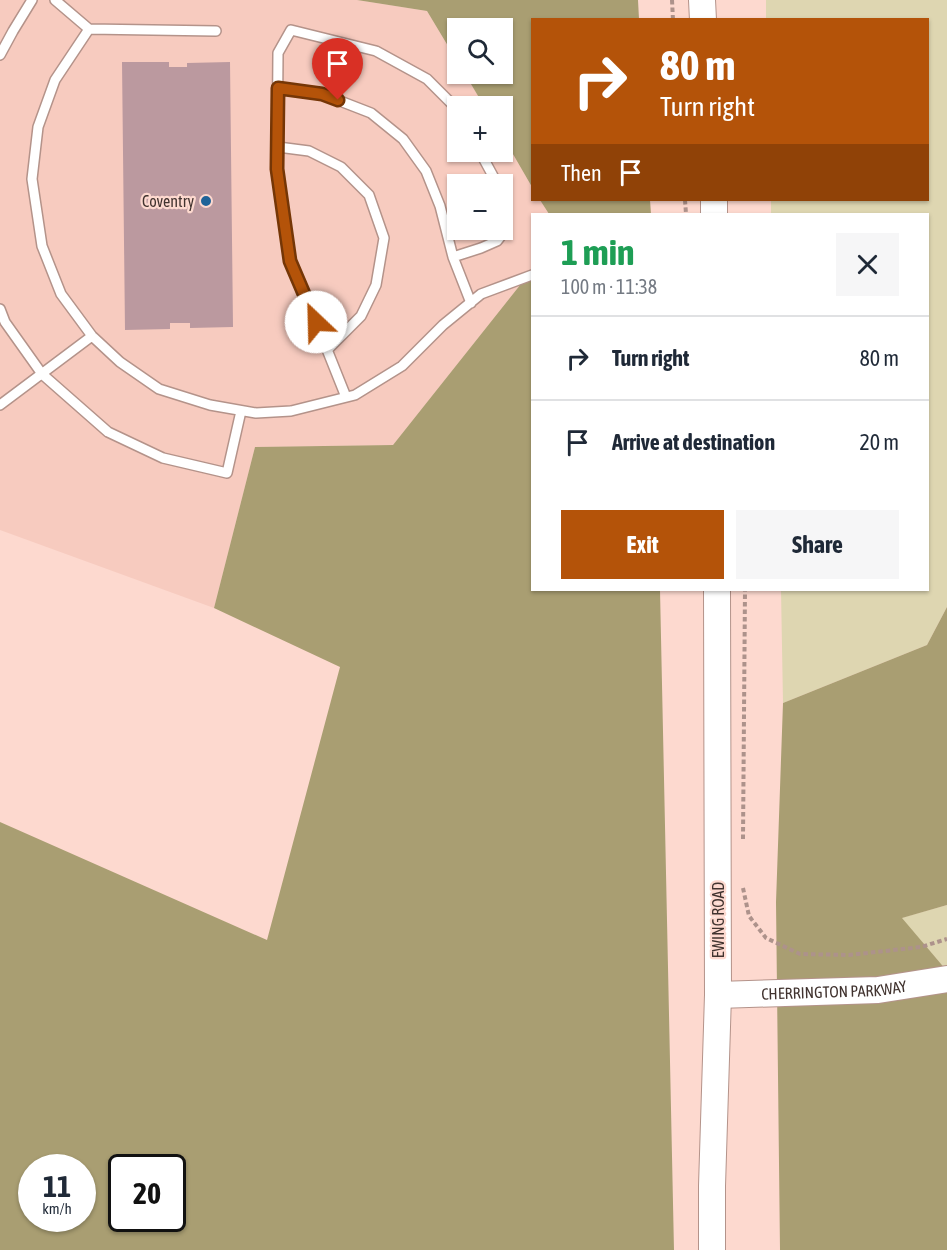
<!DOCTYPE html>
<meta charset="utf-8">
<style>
:root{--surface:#fff;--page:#f6f6f7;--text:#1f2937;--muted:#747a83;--line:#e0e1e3;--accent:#b45309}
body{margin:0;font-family:"Asap Condensed",sans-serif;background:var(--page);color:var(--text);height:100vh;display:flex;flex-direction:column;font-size:22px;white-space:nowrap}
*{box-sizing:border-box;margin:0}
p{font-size:20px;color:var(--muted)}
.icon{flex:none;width:33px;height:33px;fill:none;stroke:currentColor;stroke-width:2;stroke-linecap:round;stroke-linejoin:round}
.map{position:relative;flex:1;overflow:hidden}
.side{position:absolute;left:531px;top:213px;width:398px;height:378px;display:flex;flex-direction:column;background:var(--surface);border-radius:0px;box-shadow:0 2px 4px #0004}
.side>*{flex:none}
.hud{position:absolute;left:531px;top:18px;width:398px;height:183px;border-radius:0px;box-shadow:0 2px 4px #0004;background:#b45309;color:#fff;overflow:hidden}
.tools{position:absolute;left:447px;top:18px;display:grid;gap:12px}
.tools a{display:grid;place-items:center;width:66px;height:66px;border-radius:0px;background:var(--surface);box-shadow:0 2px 4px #0004;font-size:30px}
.speed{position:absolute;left:18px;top:1154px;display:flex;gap:12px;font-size:30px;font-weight:700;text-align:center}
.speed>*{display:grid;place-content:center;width:78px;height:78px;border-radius:50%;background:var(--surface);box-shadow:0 2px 4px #0004;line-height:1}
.speed small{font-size:15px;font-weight:400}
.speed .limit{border:3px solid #111;border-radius:9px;background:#fff;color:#111}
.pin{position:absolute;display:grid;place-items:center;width:51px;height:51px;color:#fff;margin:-62px -26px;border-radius:50% 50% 50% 0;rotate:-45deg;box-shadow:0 0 6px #0007}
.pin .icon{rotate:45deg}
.me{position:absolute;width:66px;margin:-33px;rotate:336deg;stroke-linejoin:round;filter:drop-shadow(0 0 4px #0008)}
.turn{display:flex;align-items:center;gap:21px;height:126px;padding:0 30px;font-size:27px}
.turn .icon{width:78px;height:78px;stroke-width:2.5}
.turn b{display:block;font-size:42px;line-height:51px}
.then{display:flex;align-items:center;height:57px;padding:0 30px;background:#0003;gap:12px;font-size:22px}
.round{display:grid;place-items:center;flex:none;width:63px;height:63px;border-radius:0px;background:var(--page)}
.summary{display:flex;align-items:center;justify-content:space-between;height:102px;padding:0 30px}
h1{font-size:36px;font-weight:700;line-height:45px;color:#1e9e55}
.button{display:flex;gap:12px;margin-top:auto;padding:12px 30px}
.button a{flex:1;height:69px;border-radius:0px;background:var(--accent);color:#fff;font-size:24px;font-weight:700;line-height:69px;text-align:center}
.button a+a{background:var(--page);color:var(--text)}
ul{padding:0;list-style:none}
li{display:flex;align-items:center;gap:18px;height:84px;padding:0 30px;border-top:2px solid var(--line)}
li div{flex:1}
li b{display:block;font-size:22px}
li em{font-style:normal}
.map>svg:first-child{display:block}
.built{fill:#f7cbbf;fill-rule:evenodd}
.green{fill:#ded6b1}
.forest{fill:#a99e72;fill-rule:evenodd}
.building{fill:#bb999f}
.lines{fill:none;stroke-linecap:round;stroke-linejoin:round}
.lane-casing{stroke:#b4938a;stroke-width:12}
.secondary-casing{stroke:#b4938a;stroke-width:28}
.path{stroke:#ad928b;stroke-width:4;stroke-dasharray:4.5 3;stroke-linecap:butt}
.lane{stroke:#fff;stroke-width:9}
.secondary{stroke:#fff;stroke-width:26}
.route-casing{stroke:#753606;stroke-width:15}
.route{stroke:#b45309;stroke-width:10}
.poi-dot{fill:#1f6398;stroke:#fdd9cf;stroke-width:2}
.labels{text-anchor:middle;stroke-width:4.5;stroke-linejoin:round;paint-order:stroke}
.poi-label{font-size:16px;fill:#41332f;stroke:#fdd9cf;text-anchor:end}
.street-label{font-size:16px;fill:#41332f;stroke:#fdd9cf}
</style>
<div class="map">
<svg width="947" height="1250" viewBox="0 0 947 1250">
<rect width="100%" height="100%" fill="#fdd9cf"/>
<!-- built -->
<path class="built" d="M 0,0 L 357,0 L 427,11 L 457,61 L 458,74 L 465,74 L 484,106 L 458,106 L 458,152 L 502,152 L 503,137 L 532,187 L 532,200 L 540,200 L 549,214 L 532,214 L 532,270 L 393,445 L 255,447 L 214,608 L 0,530 ZM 458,184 L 502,184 L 502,230 L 458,230 Z"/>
<!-- green -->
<path class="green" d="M 766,0 L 947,0 L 947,607 L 927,645 L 783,703 L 781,590 L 927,590 L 927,214 L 771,214 L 771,200 L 927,200 L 927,20 L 766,19 Z
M 947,905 L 947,971 L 901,918 Z"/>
<!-- forest -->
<path class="forest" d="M 357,0 L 638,0 L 639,19 L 532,20 L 532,187 L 503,137 L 502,106 L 484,106 L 465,74 L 502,74 L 502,28 L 458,28 L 457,61 L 427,11 Z
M 540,200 L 650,200 L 651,214 L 549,214 Z
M 532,270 L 532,590 L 660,590 L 674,1250 L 0,1250 L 0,822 L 267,940 L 340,667 L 214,608 L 255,447 L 393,445 ZM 32,1167 L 82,1167 L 82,1218 L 32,1218 ZM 122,1167 L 172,1167 L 172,1218 L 122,1218 Z
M 947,607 L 947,905 L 902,918 L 947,971 L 947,1250 L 780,1250 L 776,902 L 783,703 L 927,645 Z"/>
<!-- building -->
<path class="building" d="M 122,62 L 169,62 L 169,67 L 187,67 L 187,63 L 230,62 L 233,327 L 190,328 L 190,323 L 170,323 L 170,329 L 125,330 Z"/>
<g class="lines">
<!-- lane casing -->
<g class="lane-casing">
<path id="lane" d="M 55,0 L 89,29
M 216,31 L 89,29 L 55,80 L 38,127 L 32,179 L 42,246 L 61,294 L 92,336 L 120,362 L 159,389 L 210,405 L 256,413 L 291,411 L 355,395 L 402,366 L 443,325 L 481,294 L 532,275
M 0,55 L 13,31 L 32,0
M 278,88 L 322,94 L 371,113 L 403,139 L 426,171 L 440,206 L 453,257
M 278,147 L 309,151 L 341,167 L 369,195 L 384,238 L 376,285 L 361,316 L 327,350
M 480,152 L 493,176 L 496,184
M 471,303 L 453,257 L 481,248 L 497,241 L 504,232 L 502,211
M 0,309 L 5,322 L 42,374 L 108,432 L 163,458 L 227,473 L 241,411
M 346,397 L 316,322 L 290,261 L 277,169 L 278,53 L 291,30 L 376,51 L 427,79 L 458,110
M 0,405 L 92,336"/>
</g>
<!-- secondary casing -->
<g class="secondary-casing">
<g id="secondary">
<path d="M 702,0 L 703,20"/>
<path d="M 714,214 L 714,200"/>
<path id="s1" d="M 718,995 L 878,990 L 947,979"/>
<path d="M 712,1250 L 712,1186 L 718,995 L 717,590"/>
</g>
</g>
<!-- path -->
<path class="path" d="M 672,0 L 673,20
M 685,200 L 686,214
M 743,839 L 745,590
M 743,888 L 749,916 L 766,938 L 800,954 L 849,955 L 921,947 L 947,939"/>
<!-- lane -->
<use href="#lane" class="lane"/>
<!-- secondary -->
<use href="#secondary" class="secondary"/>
</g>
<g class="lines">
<!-- route casing -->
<g class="route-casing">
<path id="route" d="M 316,322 L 290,261 L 277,169 L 278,88 L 322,94 L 338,100"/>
</g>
<!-- route -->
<use href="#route" class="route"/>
</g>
<!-- markers -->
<circle class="poi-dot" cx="206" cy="201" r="6"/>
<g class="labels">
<!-- poi labels -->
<g class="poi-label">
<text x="194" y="207">Coventry</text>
</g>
<!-- street labels -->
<g class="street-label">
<text transform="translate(718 920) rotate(-90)" y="6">EWING ROAD</text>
<text dy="6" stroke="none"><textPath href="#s1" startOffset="116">CHERRINGTON PARKWAY</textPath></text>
</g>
</g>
</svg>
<div class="tools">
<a><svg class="icon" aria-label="search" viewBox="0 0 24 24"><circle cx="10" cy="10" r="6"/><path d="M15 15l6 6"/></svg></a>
<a>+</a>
<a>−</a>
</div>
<div class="speed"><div>11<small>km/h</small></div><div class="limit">20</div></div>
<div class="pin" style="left:338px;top:100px;background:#d93025"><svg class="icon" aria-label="arrive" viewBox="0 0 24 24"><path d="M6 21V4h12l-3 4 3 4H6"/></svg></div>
<svg class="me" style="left:316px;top:322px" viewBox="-20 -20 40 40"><circle r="19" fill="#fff"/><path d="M0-13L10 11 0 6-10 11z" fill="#b45309"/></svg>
<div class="hud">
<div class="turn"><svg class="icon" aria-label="right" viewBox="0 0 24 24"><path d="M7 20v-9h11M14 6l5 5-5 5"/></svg><div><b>80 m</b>Turn right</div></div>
<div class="then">Then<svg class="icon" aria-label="arrive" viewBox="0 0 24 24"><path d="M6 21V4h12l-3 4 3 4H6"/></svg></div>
</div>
<section class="side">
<div class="summary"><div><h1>1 min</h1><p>100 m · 11:38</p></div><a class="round"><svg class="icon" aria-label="close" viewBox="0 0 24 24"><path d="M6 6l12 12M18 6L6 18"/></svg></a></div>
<ul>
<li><svg class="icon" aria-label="right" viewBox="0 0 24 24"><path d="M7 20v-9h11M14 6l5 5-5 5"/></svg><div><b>Turn right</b></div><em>80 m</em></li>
<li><svg class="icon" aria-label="arrive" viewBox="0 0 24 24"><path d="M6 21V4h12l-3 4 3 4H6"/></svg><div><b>Arrive at destination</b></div><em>20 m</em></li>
</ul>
<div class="button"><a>Exit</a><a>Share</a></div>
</section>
</div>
